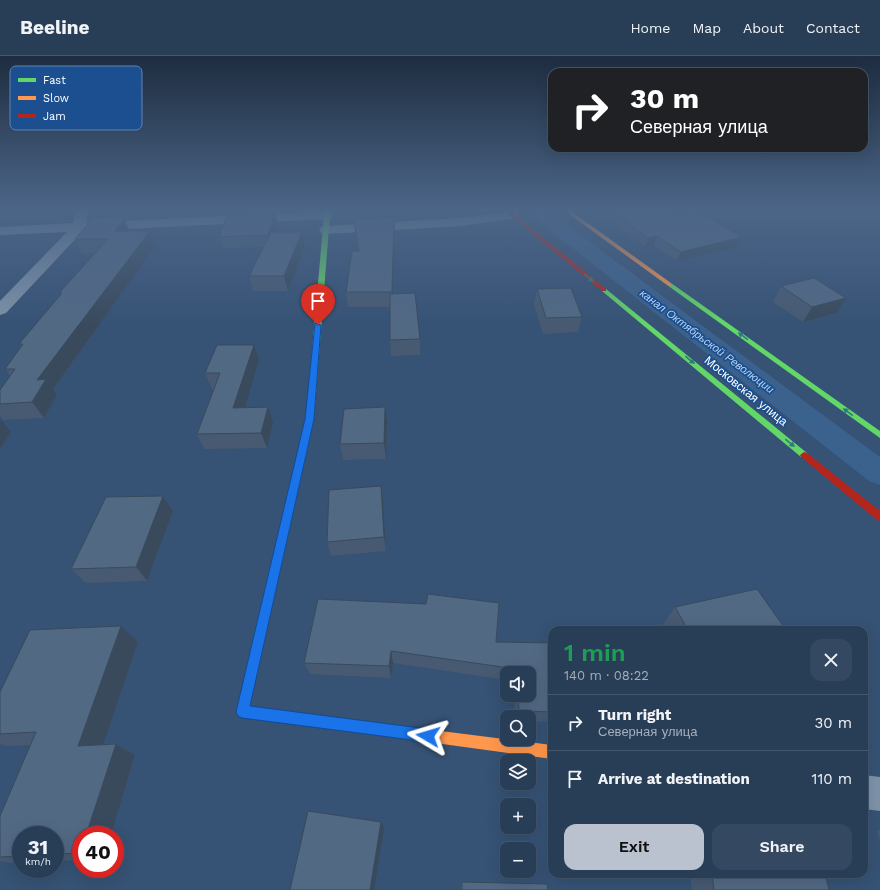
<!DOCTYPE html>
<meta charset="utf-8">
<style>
:root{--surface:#283e57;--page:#344961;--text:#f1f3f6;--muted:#a5aeba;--line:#44576d;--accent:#b9c2ce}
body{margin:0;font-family:"Work Sans",sans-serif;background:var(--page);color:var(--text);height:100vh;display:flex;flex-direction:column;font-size:15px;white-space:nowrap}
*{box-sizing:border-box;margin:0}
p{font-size:13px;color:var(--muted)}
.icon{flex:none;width:22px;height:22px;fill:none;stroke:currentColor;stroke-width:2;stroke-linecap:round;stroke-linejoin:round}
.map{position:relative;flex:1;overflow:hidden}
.panel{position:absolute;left:548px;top:570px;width:320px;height:252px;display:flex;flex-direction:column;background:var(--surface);border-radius:12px;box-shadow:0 4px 16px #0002,0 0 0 1px var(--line)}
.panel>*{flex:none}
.top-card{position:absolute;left:548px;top:12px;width:320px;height:84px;border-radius:12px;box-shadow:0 4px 16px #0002,0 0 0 1px var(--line);background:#202124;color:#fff;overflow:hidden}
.fabs{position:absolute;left:500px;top:610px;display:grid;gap:8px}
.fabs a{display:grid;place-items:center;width:36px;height:36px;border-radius:8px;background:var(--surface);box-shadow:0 4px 16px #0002,0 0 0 1px var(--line);font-size:20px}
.speed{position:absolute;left:12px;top:770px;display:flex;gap:8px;font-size:20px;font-weight:700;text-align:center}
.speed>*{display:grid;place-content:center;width:52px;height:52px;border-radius:50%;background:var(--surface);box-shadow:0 4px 16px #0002,0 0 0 1px var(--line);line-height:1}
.speed small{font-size:10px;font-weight:400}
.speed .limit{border:6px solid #d22;background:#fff;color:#111}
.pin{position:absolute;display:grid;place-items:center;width:34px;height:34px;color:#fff;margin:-41px -17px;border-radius:50% 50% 50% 0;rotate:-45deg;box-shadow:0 0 4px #0007}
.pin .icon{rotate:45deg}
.me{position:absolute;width:44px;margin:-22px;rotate:277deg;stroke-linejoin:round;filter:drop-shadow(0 0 3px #0008)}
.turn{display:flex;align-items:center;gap:14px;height:84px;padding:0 16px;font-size:18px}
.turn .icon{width:52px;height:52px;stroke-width:2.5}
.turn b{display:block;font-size:28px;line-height:34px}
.round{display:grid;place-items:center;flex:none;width:42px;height:42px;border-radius:12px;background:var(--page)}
.headline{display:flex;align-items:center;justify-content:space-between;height:68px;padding:0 16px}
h1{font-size:24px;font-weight:600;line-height:30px;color:#1e9e55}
.button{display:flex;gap:8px;margin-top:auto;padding:8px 16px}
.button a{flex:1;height:46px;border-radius:12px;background:var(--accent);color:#111;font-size:16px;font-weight:600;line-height:46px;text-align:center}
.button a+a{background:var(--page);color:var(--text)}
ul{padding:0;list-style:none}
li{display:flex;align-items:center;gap:12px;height:56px;padding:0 16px;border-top:1px solid var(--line)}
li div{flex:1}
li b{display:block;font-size:15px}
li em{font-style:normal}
header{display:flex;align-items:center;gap:24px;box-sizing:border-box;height:56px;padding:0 20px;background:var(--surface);border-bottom:1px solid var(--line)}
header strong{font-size:19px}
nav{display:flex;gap:22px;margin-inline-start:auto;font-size:14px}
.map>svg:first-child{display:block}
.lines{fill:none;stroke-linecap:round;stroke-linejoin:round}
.canal{fill:#3b618d;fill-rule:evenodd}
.street{fill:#7d92a8;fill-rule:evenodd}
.fast{fill:#63d668;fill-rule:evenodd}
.slow{fill:#ff974d;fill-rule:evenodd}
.jam{fill:#b3261e;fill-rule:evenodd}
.wall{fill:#475a72}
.shaded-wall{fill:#394a5c}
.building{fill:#526984;stroke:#394a5c}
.oneway{fill:#317883}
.route{fill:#1a73e8;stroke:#114b97}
.labels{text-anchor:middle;stroke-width:3.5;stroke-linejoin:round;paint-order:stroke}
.far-water-label{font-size:11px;font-style:italic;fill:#b5d3f5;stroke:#1b4f8f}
.street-label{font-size:12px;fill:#fff;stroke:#1b4f8f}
.key{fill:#1b4f8f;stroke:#5f84b1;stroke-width:1}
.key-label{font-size:11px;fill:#fff}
</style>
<header>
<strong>Beeline</strong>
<nav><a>Home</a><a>Map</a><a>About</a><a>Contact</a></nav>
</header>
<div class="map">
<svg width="880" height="834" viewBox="0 0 880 834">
<rect width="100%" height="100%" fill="#365274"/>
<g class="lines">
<!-- canal -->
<path class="canal" d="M 525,153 L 545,153 L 880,401 L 880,429 L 869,425 L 528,157 Z"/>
<!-- street -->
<path class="street" d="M 77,153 L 89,153 L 86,167 L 327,155 L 331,156 L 333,159 L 331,162 L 327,163 L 83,175 L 6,257 L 0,259 L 0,245 L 67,176 L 0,179 L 0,171 L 73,167 Z
M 513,155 L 517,156 L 519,159 L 517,162 L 461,170 L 326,178 L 321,177 L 319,174 L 321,171 L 326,170 L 461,162 Z
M 864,719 L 880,721 L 880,755 L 864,753 Z"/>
<!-- fast -->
<path class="fast" d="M 322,153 L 327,153 L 330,159 L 314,363 L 257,618 L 255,622 L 251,624 L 247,622 L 245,618 L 306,363 L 324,159 Z
M 667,227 L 671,227 L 880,375 L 880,382 L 667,229 Z
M 602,233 L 606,233 L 807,397 L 808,399 L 807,401 L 801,401 L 602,235 Z"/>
<!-- slow -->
<path class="slow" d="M 562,153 L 568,153 L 671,227 L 671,229 L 667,229 Z
M 362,665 L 552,689 L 552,703 L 362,677 L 357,676 L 356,671 L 357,666 Z"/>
<!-- jam -->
<path class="jam" d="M 502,153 L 508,153 L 606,233 L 606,235 L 602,235 Z
M 804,396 L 807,397 L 880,455 L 880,465 L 877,464 L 801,401 L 800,399 Z
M 251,612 L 255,614 L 257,618 L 249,651 L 362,665 L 367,666 L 368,671 L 367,676 L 362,677 L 242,662 L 238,660 L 236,656 L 245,618 L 247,614 Z"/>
</g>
<!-- wall -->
<path class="wall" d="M 104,153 L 131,153 L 130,163 L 124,164 L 129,175 L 150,175 L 156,189 L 53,333 L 57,339 L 44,362 L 3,364 L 0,360 L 0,334 L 10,320 L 5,313 L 21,291 L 19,288 L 61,239 L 59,237 L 95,197 L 82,198 L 75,183 L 108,161 Z
M 234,153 L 282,153 L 281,156 L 275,156 L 278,167 L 275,176 L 305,190 L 288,235 L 253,235 L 249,220 L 263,191 L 223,192 L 219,181 L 236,158 Z
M 352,153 L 376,153 L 376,162 L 395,175 L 394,238 L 420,283 L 420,299 L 391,300 L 390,284 L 390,251 L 348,251 L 346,236 L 358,195 Z
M 603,153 L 668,153 L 679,159 L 742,181 L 738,191 L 677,205 L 654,190 L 645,191 L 601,158 Z
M 781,230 L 836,257 L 803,266 L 773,246 Z
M 537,233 L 582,261 L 578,276 L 543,278 L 534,249 Z
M 254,289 L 259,304 L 244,351 L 273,367 L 267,392 L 204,393 L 197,378 L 214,333 L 212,333 L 205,317 Z
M 387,367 L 386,403 L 343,404 L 340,388 Z
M 381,430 L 383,445 L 386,495 L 331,500 L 327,486 Z
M 163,440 L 173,455 L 147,525 L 86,527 L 71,513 Z
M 318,543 L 496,586 L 552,587 L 552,666 L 529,665 L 529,661 L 515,661 L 514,639 L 529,639 L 529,617 L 507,617 L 507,624 L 393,607 L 391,622 L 310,618 L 304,607 Z
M 675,551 L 786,574 L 663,574 L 661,571 Z
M 121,570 L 138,586 L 103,689 L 116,688 L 135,699 L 111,779 L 81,779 L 81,804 L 55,805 L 55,779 L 21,779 L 21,806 L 12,807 L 0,805 L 0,760 L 30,689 L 6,690 L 0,688 L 0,636 Z
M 880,774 L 880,784 L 877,775 Z
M 690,818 L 825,818 L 829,834 L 692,834 Z
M 462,826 L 548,834 L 461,834 L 461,829 Z"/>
<!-- shaded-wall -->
<path class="shaded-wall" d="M 125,153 L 131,153 L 130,163 Z
M 275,156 L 278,167 L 271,190 L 268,179 Z
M 123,160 L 129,174 L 128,180 L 115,175 Z
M 394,161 L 395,175 L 393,251 L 392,236 Z
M 150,175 L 156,189 L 53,333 L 57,339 L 44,362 L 32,346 L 37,324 Z
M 302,176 L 305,190 L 288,235 L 284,220 Z
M 657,180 L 654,190 L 645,191 L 648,182 Z
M 742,181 L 738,191 L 677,205 L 681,196 Z
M 846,242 L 836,257 L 803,266 L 812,251 Z
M 254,289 L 259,304 L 240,367 L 233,352 Z
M 268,351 L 273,367 L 267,392 L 261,377 Z
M 385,351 L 387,367 L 386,403 L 384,387 Z
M 0,363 L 11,376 L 0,393 Z
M 381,430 L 383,445 L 386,495 L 384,481 Z
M 163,440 L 173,455 L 147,525 L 136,511 Z
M 121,570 L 138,586 L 99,701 L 78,690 Z
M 391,595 L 393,607 L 391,622 L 389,610 Z
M 116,688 L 135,699 L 111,779 L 86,779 Z
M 381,766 L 384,772 L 374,834 L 370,834 Z"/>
<!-- building -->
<path class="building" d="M 609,153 L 668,153 L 679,159 L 698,155 L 742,181 L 681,196 L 657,180 L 648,182 Z
M 275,156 L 268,179 L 219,181 L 228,158 Z
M 123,160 L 122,166 L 115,175 L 150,175 L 37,324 L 46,323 L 32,346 L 0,348 L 0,334 L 15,313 L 5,313 L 23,288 L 19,288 L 62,237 L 59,237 L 108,183 L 75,183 L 93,162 Z
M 394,161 L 392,236 L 346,236 L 352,195 L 359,195 L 354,164 Z
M 271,176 L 302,176 L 284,220 L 249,220 Z
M 814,222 L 846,242 L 812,251 L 781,230 Z
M 571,232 L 582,261 L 546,262 L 537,233 Z
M 415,237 L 420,283 L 390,284 L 390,238 Z
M 217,289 L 254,289 L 233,352 L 268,351 L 261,377 L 197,378 L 220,317 L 205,317 Z
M 385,351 L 384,387 L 340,388 L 344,353 Z
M 381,430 L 384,481 L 327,486 L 329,434 Z
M 163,440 L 136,511 L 71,513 L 106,441 Z
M 757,533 L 786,574 L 688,574 L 675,551 Z
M 428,538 L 499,547 L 496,586 L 552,587 L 552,656 L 519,655 L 518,639 L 529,639 L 529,617 L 516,617 L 516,613 L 391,595 L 389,610 L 304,607 L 318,543 L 426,548 Z
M 121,570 L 78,690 L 116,688 L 86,779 L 81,779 L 81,795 L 80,797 L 55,798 L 55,779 L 21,779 L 21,800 L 0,801 L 0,760 L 36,676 L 0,678 L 0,636 L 30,574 Z
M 308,755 L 381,766 L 370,834 L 290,834 Z
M 712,818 L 825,818 L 829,834 L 714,834 Z
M 462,826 L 547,828 L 548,834 L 462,834 Z"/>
<!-- one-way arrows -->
<defs><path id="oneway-solid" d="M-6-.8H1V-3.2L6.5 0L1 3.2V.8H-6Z"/></defs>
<g class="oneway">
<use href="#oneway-solid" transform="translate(589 222) rotate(39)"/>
<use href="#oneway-solid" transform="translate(743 280) rotate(-144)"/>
<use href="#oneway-solid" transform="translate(690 304) rotate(39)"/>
<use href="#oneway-solid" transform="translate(848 356) rotate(-144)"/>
<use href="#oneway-solid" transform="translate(790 387) rotate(39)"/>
</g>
<!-- sky -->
<linearGradient id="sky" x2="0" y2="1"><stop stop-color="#1e2d40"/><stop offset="0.57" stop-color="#4c6688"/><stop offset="1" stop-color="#4c6688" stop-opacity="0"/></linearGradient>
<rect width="880" height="269" fill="url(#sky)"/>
<!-- route -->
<path class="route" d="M 315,267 L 321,269 L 314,363 L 250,650 L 428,673 L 433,675 L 435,680 L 433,684 L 428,686 L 242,662 L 238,660 L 236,656 L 305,363 Z"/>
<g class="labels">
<!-- far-water labels -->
<g class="far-water-label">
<text transform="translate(707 285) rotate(37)" y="4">канал Октябрьской Революции</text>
</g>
<!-- street labels -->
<g class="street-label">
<text transform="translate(746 335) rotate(39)" y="4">Московская улица</text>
</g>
</g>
<!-- legend -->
<rect x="10" y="10" width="132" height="64" rx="6" class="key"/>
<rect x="18" y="22" width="18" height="4" fill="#63d668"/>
<rect x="18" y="40" width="18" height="4" fill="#ff974d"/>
<rect x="18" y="58" width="18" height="4" fill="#b3261e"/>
<g class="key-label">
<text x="43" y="28">Fast</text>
<text x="43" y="46">Slow</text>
<text x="43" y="64">Jam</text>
</g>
</svg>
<div class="fabs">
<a><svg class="icon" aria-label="sound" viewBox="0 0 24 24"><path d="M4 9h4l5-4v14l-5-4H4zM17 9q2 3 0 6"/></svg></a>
<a><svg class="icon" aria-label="search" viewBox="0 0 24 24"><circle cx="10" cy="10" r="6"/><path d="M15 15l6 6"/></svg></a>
<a><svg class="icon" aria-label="layers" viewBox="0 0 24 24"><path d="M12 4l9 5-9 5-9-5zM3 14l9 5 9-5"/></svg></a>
<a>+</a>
<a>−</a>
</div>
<div class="speed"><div>31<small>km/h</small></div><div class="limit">40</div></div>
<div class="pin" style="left:318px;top:269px;background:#d93025"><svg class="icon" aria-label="arrive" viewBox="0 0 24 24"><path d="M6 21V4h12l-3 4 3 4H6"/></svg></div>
<svg class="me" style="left:428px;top:680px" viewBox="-20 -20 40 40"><path d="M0-17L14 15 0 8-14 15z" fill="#1a73e8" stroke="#fff" stroke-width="4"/></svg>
<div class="top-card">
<div class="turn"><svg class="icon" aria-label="right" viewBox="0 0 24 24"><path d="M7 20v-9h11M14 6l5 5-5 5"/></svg><div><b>30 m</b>Северная улица</div></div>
</div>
<section class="panel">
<div class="headline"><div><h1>1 min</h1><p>140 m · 08:22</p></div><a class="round"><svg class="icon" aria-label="close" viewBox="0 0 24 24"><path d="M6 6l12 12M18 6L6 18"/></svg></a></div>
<ul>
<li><svg class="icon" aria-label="right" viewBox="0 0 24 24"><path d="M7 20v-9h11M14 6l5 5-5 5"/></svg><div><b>Turn right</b><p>Северная улица</p></div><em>30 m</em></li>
<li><svg class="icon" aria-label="arrive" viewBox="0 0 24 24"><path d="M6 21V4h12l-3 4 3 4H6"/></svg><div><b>Arrive at destination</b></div><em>110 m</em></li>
</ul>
<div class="button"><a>Exit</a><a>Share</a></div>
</section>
</div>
